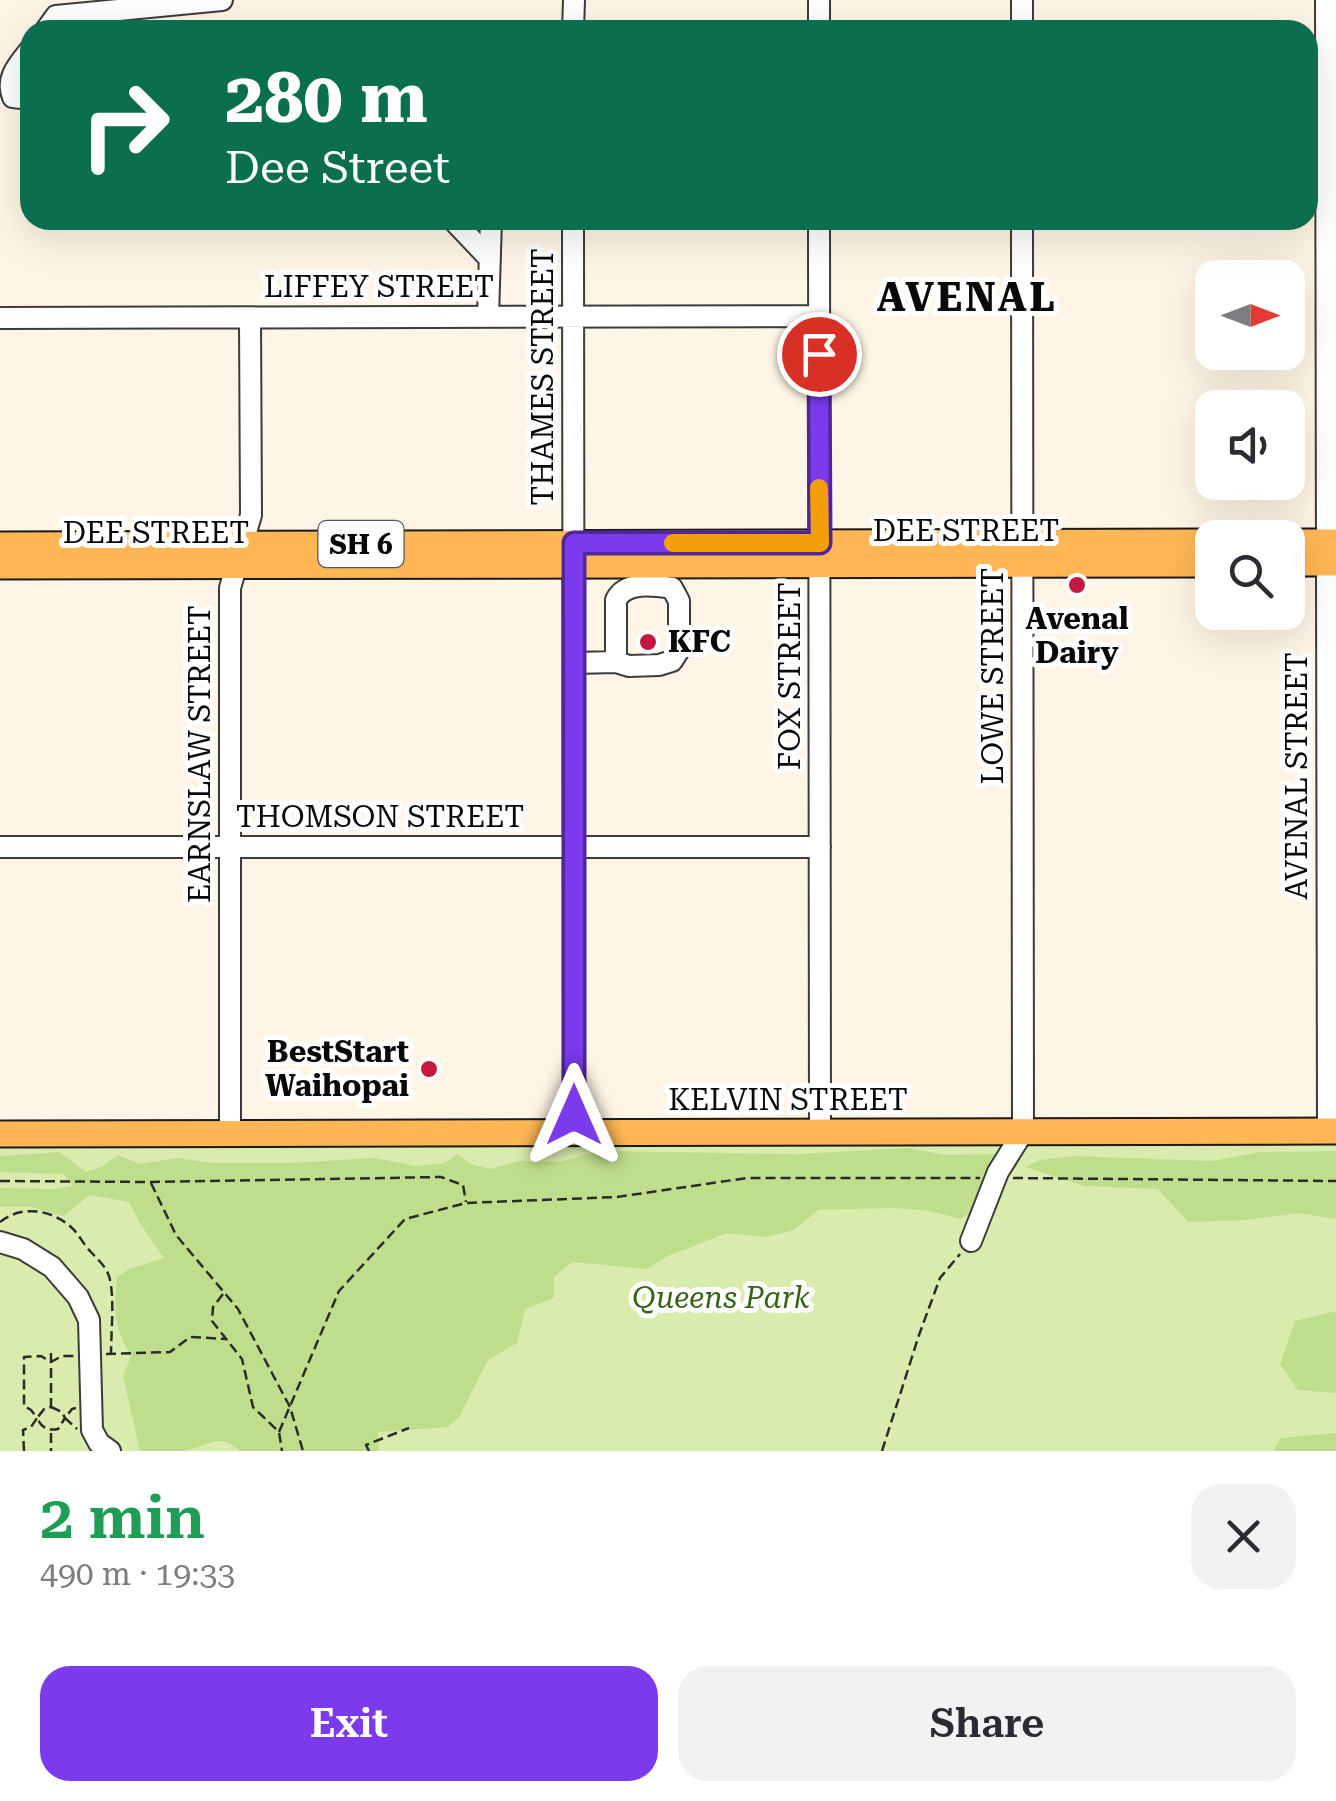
<!DOCTYPE html>
<meta charset="utf-8">
<style>
:root{--surface:#fff;--page:#f2f2f3;--text:#2b2b33;--muted:#7c7c81;--accent:#7c3aed}
body{margin:0;font-family:"Roboto Serif",serif;background:var(--page);color:var(--text);height:100vh;display:flex;flex-direction:column;font-size:38px;white-space:nowrap}
*{box-sizing:border-box;margin:0}
p{font-size:32px;color:var(--muted)}
.icon{flex:none;width:55px;height:55px;fill:none;stroke:currentColor;stroke-width:2;stroke-linecap:round;stroke-linejoin:round}
.map{position:relative;height:1451px;overflow:hidden}
.sheet{display:flex;flex-direction:column;background:var(--surface);flex:1}
.sheet>*{flex:none}
.hud{position:absolute;left:20px;top:20px;width:1298px;height:210px;border-radius:30px;box-shadow:0 10px 40px #0002;background:#0b6e4f;color:#fff;overflow:hidden}
.needle{width:65px;rotate:90deg}
.tools{position:absolute;left:1195px;top:260px;display:grid;gap:20px}
.tools a{display:grid;place-items:center;width:110px;height:110px;border-radius:20px;background:var(--surface);box-shadow:0 10px 40px #0002;font-size:50px}
.pin{position:absolute;display:grid;place-items:center;width:85px;height:85px;color:#fff;margin:-42px;border:5px solid #fff;border-radius:50%;box-shadow:0 2px 10px #0007}
.me{position:absolute;width:110px;margin:-55px;rotate:0deg;stroke-linejoin:round;filter:drop-shadow(0 0 8px #0008)}
.turn{display:flex;align-items:center;gap:35px;height:210px;padding:0 40px;font-size:45px}
.turn .icon{width:130px;height:130px;stroke-width:2.5}
.turn b{display:block;font-size:70px;line-height:85px}
.round{display:grid;place-items:center;flex:none;width:105px;height:105px;border-radius:30px;background:var(--page)}
.summary{display:flex;align-items:center;justify-content:space-between;height:170px;padding:0 40px}
h1{font-size:60px;font-weight:600;line-height:75px;color:#1e9e55}
.primary-button{display:flex;gap:20px;margin-top:auto;padding:20px 40px}
.primary-button a{flex:1;height:115px;border-radius:30px;background:var(--accent);color:#fff;font-size:40px;font-weight:600;line-height:115px;text-align:center}
.primary-button a+a{background:var(--page);color:var(--text)}
.map>svg:first-child{display:block}
.green{fill:#d9ecad}
.forest{fill:#bfde8b}
.lines{fill:none;stroke-linecap:round;stroke-linejoin:round}
.minor-casing{stroke:#3c3c3c;stroke-width:24}
.major-casing{stroke:#1a1a1a;stroke-width:29}
.path{stroke:#2b2b2b;stroke-width:2.5;stroke-dasharray:10 5;stroke-linecap:butt}
.minor{stroke:#fff;stroke-width:20}
.major{stroke:#ffb756;stroke-width:25}
.route-casing{stroke:#51269a;stroke-width:25}
.route{stroke:#7c3aed;stroke-width:18}
.slow{stroke:#f59e0b;stroke-width:18}
.poi-dot{fill:#c3183f;stroke:#fff;stroke-width:4}
.labels{text-anchor:middle;stroke-width:10;stroke-linejoin:round;paint-order:stroke}
.shield{fill:#fff;stroke:#535353;stroke-width:2.5}
.shield-label{font-size:28px;font-weight:bold;fill:#090909}
.street-label{font-size:30px;fill:#090909;stroke:#fff}
.poi-label{font-size:30px;font-weight:bold;fill:#090909;stroke:#fff}
.park-label{font-size:30px;font-style:italic;fill:#356416;stroke:#fff}
.district-label{font-size:40px;font-weight:bold;letter-spacing:2.5px;fill:#090909;stroke:#fff}
</style>
<div class="map">
<svg width="1336" height="1451" viewBox="0 0 1336 1451">
<rect width="100%" height="100%" fill="#fff5e6"/>
<!-- green -->
<path class="green" d="M 1336,1142 L 1336,1451 L 0,1451 L 0,1147 Z"/>
<!-- forest -->
<path class="forest" d="M 908,1148 L 946,1155 L 997,1154 L 977,1209 L 960,1219 C 911,1202 870,1211 819,1209 L 794,1230 L 765,1237 L 727,1233 L 668,1256 L 646,1269 L 572,1262 L 554,1277 L 554,1298 L 525,1309 L 517,1343 L 488,1360 L 459,1417 L 448,1427 L 378,1432 L 379,1451 L 240,1451 C 218,1431 207,1447 184,1451 C 170,1451 154,1451 140,1451 L 123,1376 L 131,1356 C 113,1323 114,1314 117,1277 L 129,1269 L 164,1258 L 141,1225 L 129,1202 L 89,1195 L 64,1216 L 31,1207 L 0,1207 L 0,1188 L 53,1189 L 73,1186 L 63,1174 L 0,1172 L 0,1156 L 59,1152 L 86,1172 L 103,1166 L 118,1155 L 140,1164 L 177,1158 L 212,1163 L 289,1163 L 375,1158 L 416,1166 L 445,1163 L 457,1154 L 471,1164 L 492,1169 L 518,1161 L 560,1162 L 601,1151 L 799,1154 Z
M 1336,1151 L 1336,1219 L 1298,1213 L 1247,1220 L 1188,1222 L 1158,1189 L 1085,1186 L 1025,1167 L 1040,1160 L 1073,1156 L 1211,1161 L 1261,1152 Z
M 1336,1311 L 1336,1393 L 1298,1390 L 1280,1364 L 1295,1321 Z
M 1336,1433 L 1336,1451 L 1273,1451 L 1281,1438 Z"/>
<g class="lines">
<!-- minor casing -->
<g class="minor-casing">
<path id="minor" d="M 819,0 L 819,30
M 1022,0 L 1022,30
M 1326,0 L 1328,1131
M 46,30 L 56,16 L 222,0
M 573,30 L 574,0
M 30,50 C 19,64 5,78 13,97 L 30,99
M 453,220 L 489,258
M 573,220 L 574,1133
M 819,220 L 820,1132
M 488,317 L 491,220
M 0,318 L 819,316
M 574,663 L 616,662 L 629,666 L 659,665 L 672,661 L 679,650 L 679,601 L 672,588 C 653,585 625,581 616,600 L 616,662
M 0,847 L 820,847
M 230,1133 L 230,588 L 251,515 L 250,318
M 971,1241 L 998,1172 L 1023,1132 L 1022,220
M 0,1242 L 23,1249 L 52,1267 L 78,1297 L 89,1320 L 92,1430 L 99,1443 L 110,1451"/>
</g>
<!-- major casing -->
<g class="major-casing">
<path id="major" d="M 1288,542 L 1336,542
M 0,545 L 1212,542
M 1288,563 L 1336,563
M 0,566 L 1212,564
M 0,1134 L 1336,1131"/>
</g>
<!-- path -->
<path class="path" d="M 1013,1178 L 1336,1181
M 0,1181 L 151,1182 L 441,1177 L 463,1185 L 466,1202
M 151,1183 L 176,1235 L 238,1309 L 290,1407 L 303,1451
M 0,1222 C 21,1205 51,1209 71,1227 C 79,1234 83,1244 90,1251 C 98,1260 105,1265 109,1276 C 115,1297 111,1331 111,1354
M 223,1294 L 213,1307 L 212,1321 L 242,1359 L 253,1407 L 279,1432 L 282,1451
M 51,1353 L 51,1406
M 106,1354 L 170,1352 L 190,1337 L 227,1339
M 51,1407 L 62,1412 L 65,1418 L 58,1429 C 47,1431 42,1428 37,1418 L 45,1408 Z
M 76,1408 L 72,1409 L 65,1418 L 77,1429
M 279,1432 L 339,1291 L 405,1219 L 466,1203 L 617,1197 L 747,1178 L 980,1178
M 51,1433 L 51,1451
M 24,1451 L 23,1430 L 31,1427 L 37,1418 L 31,1410 L 24,1406 L 24,1357 L 41,1356 L 51,1362 L 62,1356 L 75,1356
M 369,1451 L 366,1445 L 409,1428
M 882,1451 L 919,1335 L 940,1278 L 960,1254"/>
<!-- minor -->
<use href="#minor" class="minor"/>
<!-- major -->
<use href="#major" class="major"/>
</g>
<g class="lines">
<!-- route casing -->
<g class="route-casing">
<path id="route" d="M 574,1115 L 574,543 L 820,543 L 819,354"/>
</g>
<!-- route -->
<use href="#route" class="route"/>
<!-- slow -->
<path class="slow" d="M 673,543 L 820,543 L 819,488"/>
</g>
<!-- markers -->
<g class="poi-dot">
<circle cx="1077" cy="585" r="10"/>
<circle cx="648" cy="642" r="10"/>
<circle cx="429" cy="1069" r="10"/>
</g>
<g class="labels">
<!-- shield labels -->
<rect class="shield" x="318.5" y="521" width="85" height="46" rx="8"/>
<g class="shield-label">
<text x="361" y="554">SH 6</text>
</g>
<!-- street labels -->
<g class="street-label">
<text x="379" y="297">LIFFEY STREET</text>
<text transform="translate(543 377) rotate(-90)" y="10">THAMES STREET</text>
<text x="966" y="541">DEE STREET</text>
<text x="156" y="543">DEE STREET</text>
<text transform="translate(790 676) rotate(-90)" y="10">FOX STREET</text>
<text transform="translate(993 676) rotate(-90)" y="10">LOWE STREET</text>
<text transform="translate(200 754) rotate(-90)" y="10">EARNSLAW STREET</text>
<text transform="translate(1297 776) rotate(-90)" y="10">AVENAL STREET</text>
<text x="380" y="827">THOMSON STREET</text>
<text x="788" y="1110">KELVIN STREET</text>
</g>
<!-- poi labels -->
<g class="poi-label">
<text x="1077" y="629">Avenal<tspan x="1077" dy="34">Dairy</tspan></text>
<text x="668" y="652" text-anchor="start">KFC</text>
<text x="409" y="1062" text-anchor="end">BestStart<tspan x="409" dy="34">Waihopai</tspan></text>
</g>
<!-- park labels -->
<g class="park-label">
<text x="721" y="1308">Queens Park</text>
</g>
<!-- district labels -->
<g class="district-label">
<text x="967" y="311">AVENAL</text>
</g>
</g>
</svg>
<div class="tools">
<a><svg class="needle" viewBox="-14 -14 28 28"><path d="M0-13l5 13h-10z" fill="#e53935"/><path d="M0 13l5-13h-10z" fill="#7c7c81"/></svg></a>
<a><svg class="icon" aria-label="sound" viewBox="0 0 24 24"><path d="M4 9h4l5-4v14l-5-4H4zM17 9q2 3 0 6"/></svg></a>
<a><svg class="icon" aria-label="search" viewBox="0 0 24 24"><circle cx="10" cy="10" r="6"/><path d="M15 15l6 6"/></svg></a>
</div>
<div class="pin" style="left:819px;top:354px;background:#d93025"><svg class="icon" aria-label="arrive" viewBox="0 0 24 24"><path d="M6 21V4h12l-3 4 3 4H6"/></svg></div>
<svg class="me" style="left:574px;top:1115px" viewBox="-20 -20 40 40"><path d="M0-17L14 15 0 8-14 15z" fill="#7c3aed" stroke="#fff" stroke-width="4"/></svg>
<div class="hud">
<div class="turn"><svg class="icon" aria-label="right" viewBox="0 0 24 24"><path d="M7 20v-9h11M14 6l5 5-5 5"/></svg><div><b>280 m</b>Dee Street</div></div>
</div>
</div>
<section class="sheet">
<div class="summary"><div><h1>2 min</h1><p>490 m · 19:33</p></div><a class="round"><svg class="icon" aria-label="close" viewBox="0 0 24 24"><path d="M6 6l12 12M18 6L6 18"/></svg></a></div>
<div class="primary-button"><a>Exit</a><a>Share</a></div>
</section>
